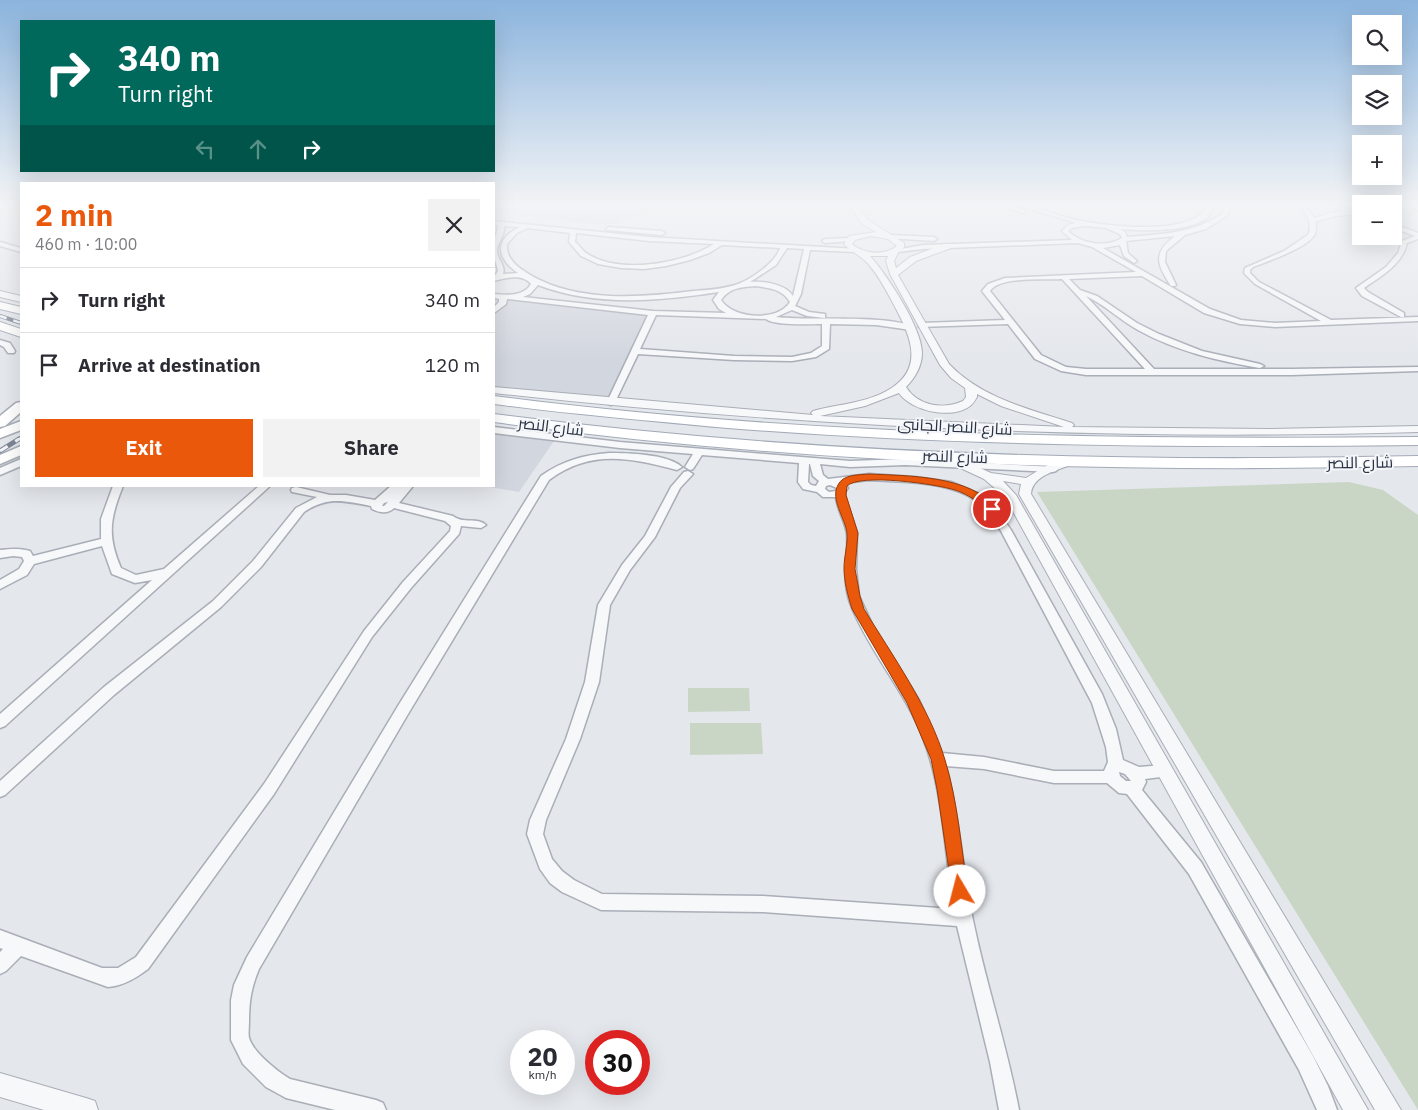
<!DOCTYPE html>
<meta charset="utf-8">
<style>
:root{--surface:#fff;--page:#f2f2f3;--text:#2b2b33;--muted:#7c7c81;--line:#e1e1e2;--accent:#ea580c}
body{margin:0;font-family:"IBM Plex Sans",Cairo,sans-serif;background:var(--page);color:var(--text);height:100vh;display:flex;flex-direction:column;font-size:19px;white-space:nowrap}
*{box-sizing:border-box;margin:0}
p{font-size:16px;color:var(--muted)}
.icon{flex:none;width:28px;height:28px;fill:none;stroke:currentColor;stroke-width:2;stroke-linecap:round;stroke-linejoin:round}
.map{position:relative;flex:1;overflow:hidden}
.side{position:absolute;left:20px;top:182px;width:475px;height:305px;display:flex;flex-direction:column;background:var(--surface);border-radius:0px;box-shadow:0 5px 20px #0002}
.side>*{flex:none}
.guide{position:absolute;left:20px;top:20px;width:475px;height:152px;border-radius:0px;box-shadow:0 5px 20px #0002;background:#00695c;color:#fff;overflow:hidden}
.controls{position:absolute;left:1352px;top:15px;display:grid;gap:10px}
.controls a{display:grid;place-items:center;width:50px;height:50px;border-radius:0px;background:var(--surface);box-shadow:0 5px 20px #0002;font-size:25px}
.speed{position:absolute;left:510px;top:1030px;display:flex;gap:10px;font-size:25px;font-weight:700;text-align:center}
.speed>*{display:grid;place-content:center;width:65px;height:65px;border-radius:50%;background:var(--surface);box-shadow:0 5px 20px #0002;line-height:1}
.speed small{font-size:12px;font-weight:400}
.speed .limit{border:8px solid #d22;background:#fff;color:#111}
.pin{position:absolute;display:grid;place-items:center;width:42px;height:42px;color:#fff;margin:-21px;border:2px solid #fff;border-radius:50%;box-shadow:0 1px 5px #0007}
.me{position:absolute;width:55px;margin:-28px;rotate:352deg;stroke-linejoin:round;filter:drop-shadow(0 0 4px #0008)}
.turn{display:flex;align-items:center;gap:18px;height:105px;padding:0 15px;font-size:22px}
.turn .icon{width:65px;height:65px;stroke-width:2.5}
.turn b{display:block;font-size:35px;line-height:42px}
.lanes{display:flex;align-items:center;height:48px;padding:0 15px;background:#0003;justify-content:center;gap:25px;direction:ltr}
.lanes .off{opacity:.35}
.round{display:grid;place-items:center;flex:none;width:52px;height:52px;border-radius:0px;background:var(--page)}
.summary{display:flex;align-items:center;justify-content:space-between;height:85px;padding:0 15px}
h1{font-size:30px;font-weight:700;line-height:38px;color:var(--accent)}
.cta{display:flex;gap:10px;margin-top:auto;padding:10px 15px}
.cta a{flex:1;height:58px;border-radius:0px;background:var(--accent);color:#fff;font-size:20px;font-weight:700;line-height:58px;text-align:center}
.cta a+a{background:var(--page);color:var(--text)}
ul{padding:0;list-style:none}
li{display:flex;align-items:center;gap:15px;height:65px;padding:0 15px;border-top:1px solid var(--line)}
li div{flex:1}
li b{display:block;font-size:19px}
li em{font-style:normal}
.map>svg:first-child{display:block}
.built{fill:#d2d6de}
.green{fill:#c9d6c5}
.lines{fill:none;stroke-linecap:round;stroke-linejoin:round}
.minor-casing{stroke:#a9aeb7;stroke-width:3}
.tertiary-casing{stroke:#a9aeb7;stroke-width:2}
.secondary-casing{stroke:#a9aeb7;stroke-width:3}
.primary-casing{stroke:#a3abb8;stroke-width:2}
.minor{fill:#f7f8fa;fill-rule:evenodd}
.tertiary{fill:#f7f8fa;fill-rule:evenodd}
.secondary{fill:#fff;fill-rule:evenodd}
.primary{fill:#fff;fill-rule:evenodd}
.rail-far1-casing{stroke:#7d8696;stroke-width:4}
.rail-casing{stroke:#7d8696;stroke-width:5}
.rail-far1{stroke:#f4f6f9;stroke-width:2.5;stroke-dasharray:7;stroke-linecap:butt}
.rail{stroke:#f4f6f9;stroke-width:3;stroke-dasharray:9;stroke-linecap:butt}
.route{fill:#ea580c;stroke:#983908}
.labels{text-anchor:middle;stroke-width:4;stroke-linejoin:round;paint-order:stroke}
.street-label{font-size:16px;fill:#2b3445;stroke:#f4f6f9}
</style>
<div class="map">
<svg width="1418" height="1110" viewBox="0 0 1418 1110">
<rect width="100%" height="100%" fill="#e4e7ec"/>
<!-- built -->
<path class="built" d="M 494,204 L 663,204 L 617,224 L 579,223 L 494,211 Z
M 494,299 L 648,314 L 608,405 L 494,390 Z
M 494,431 L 554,441 L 519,492 L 484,486 L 494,486 Z"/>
<!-- green -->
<path class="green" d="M 1349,482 L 1383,490 L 1418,515 L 1418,1110 L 1037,492 Z
M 688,688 L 749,688 L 750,711 L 688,712 Z
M 690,723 L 761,723 L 763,754 L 690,755 Z"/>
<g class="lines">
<!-- minor casing -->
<g class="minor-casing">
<path id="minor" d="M 996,204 L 1006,204 L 1026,211 L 1023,213 Z
M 1014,204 L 1024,204 C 1044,210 1066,219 1087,222 C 1116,227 1195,236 1209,204 L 1215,204 C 1213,208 1212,212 1210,215 C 1192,233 1143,231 1120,229 L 1125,232 L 1127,237 C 1161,234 1194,234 1223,213 L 1224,204 L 1230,204 L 1228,215 L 1206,229 L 1185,235 L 1166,251 L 1165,262 L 1176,285 L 1175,286 L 1171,286 C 1157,265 1152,253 1175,236 L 1126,241 L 1128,253 L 1137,261 L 1134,263 L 1124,256 L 1120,245 L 1103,248 L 1210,309 L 1241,320 L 1275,323 L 1321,321 L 1255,284 L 1244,273 L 1245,268 L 1284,251 L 1308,235 C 1313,223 1307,214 1299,204 L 1305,204 L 1314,218 L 1334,212 L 1345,211 L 1327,204 C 1340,204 1349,210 1361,211 L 1360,214 L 1335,216 L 1315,222 C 1316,227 1317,233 1313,237 C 1303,249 1269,261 1253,267 L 1250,270 L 1250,273 L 1259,282 L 1331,320 L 1418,317 L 1418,321 L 1275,327 L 1240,324 L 1204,313 L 1142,276 L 1069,279 L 1080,290 L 1097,296 L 1137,323 L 1159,334 L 1202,351 L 1260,364 L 1264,366 L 1260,368 C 1218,361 1176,351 1138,330 C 1120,320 1105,305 1086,296 L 1154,369 L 1292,369 L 1418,367 L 1418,371 L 1292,375 L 1086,375 L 1061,371 L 1035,359 L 1008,324 L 919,327 L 919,323 L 922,323 L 1005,320 L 982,291 L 988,284 L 1005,278 L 1136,272 L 1092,247 L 1078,243 L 923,249 L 898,252 L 895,250 L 923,245 L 1072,240 L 1062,231 L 1068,225 L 1076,223 ZM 1085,226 L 1106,228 L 1120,234 L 1122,238 C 1106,248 1081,244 1068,231 L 1072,228 ZM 1062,279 L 1145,369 L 1086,369 L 1066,367 L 1041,355 L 990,291 C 999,276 1045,280 1062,279 Z
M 1405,204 L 1418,206 L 1418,210 L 1406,205 Z
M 494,221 L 649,237 L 857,249 L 858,250 L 855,252 L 810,250 L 801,294 L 795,306 L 809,312 L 825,314 L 825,318 L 807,316 L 792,310 L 776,317 C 805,321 895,314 915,328 L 911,330 L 876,325 L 830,324 L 829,349 L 816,357 L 792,361 L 734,360 L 638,354 L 615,402 L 611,405 L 608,404 L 607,402 L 648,315 L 507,299 L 506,304 L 494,313 L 494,307 L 499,302 L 499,299 L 494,298 L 494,294 C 507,295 523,297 531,284 C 522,273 506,278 494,281 L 494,277 L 498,271 C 496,261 491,252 494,241 C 495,235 498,232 498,225 L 494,225 ZM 504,226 L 520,227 C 494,239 496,258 518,273 L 503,274 C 506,265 497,260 497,250 C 498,241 505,236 504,226 ZM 528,228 L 570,233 L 569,242 L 581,256 L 598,264 L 621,268 L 644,269 L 666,266 L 690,260 L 709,253 L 722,245 L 780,248 C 776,262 752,279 738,284 C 724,289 708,290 693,291 C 638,298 571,303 524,271 C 513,264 506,256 507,244 L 517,233 ZM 576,233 L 649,241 L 714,244 C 683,264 618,275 586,253 C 582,250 579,245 575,242 ZM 787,248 L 804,249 L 793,296 C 785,284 764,281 750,282 L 776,265 ZM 538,285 C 596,307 659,301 719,292 L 713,300 L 719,309 L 726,313 L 653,311 L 523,297 L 530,294 ZM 755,286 C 770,288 782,289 790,302 C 778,322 733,319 721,300 C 729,288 741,287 755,286 ZM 656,315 L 766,319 C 775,326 809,324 822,324 L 822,346 L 811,353 L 792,357 L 734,356 L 640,349 Z
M 1394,224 L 1418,233 L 1418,239 L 1407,243 C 1402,265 1381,276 1364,288 L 1368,292 L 1404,313 L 1404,317 L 1401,317 L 1362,296 L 1356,288 L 1386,267 L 1398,253 L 1402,241 L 1415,236 L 1394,228 Z
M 609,227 L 662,231 L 665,233 L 662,235 L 607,230 L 606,229 Z
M 890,235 L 934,237 L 937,239 L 934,241 L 888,238 L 887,237 Z
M 849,238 L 852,240 L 851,241 L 825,243 L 822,241 L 825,239 Z
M 0,242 L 21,248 L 21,252 L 0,246 Z
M 0,340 L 10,343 L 15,351 L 14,353 L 8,353 L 4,347 L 0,345 Z
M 494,427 L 620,442 L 850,461 L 905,459 L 1056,467 L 1058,469 L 1056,471 L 1053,472 L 905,465 L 850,467 L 820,464 L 823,475 L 828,479 L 869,474 L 915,477 L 951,482 L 982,495 L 995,507 L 1011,530 L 1102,694 L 1116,729 L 1123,760 L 1139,767 L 1164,765 L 1169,766 L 1171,771 L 1169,776 L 1145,779 L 1146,782 L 1142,790 L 1201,862 L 1313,1056 L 1328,1086 L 1337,1110 L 1317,1110 L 1299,1070 L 1189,874 L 1127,794 L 1119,793 L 1107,783 L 1054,783 L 984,769 L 946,766 C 960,817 962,869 973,920 C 986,984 1007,1046 1019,1110 L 999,1110 L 990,1062 L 957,926 L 763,912 L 601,910 L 562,892 L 550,883 L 540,869 L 527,834 L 530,820 L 566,739 L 585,682 L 598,605 L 622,565 L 645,536 L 671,487 L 684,472 L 688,471 L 693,474 L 680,488 L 655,537 L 630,570 L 610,605 L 599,682 L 580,739 L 546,820 L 543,834 L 552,859 L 562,871 L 574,880 L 602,894 L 763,896 L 954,909 C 944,852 944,792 923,738 C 905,691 871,654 852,608 C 840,580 849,560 847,534 C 845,521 837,510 836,497 L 823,497 L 817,492 L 803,489 L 798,482 L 799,463 L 702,455 L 693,469 L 690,470 L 685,467 L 693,454 L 620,448 L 494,433 ZM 809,464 L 810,464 L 813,476 L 819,481 L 816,486 L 811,485 L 808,482 ZM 869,480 C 900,482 951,481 976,501 C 986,509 993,520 1001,531 L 1092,703 L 1106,747 L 1108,762 L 1104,771 L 1054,771 L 984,757 L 942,753 L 919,700 L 872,624 L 859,596 L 856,569 L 857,533 L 846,500 L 845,492 L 848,488 L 844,483 ZM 830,485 L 837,488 L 836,491 L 829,492 L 825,489 L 826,486 ZM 1119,772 L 1125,774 L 1131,781 L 1126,781 L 1120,776 Z
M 609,453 C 628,453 668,454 682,467 L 677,470 C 630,458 591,449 549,480 L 408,714 L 259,969 C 251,988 249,1002 249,1022 C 249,1027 248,1033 249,1038 C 253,1052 278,1072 290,1079 L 376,1100 L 383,1103 L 386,1110 L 335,1110 L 286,1098 L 266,1087 L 243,1064 L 231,1040 L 231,1000 L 234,985 L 247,957 L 398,706 L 541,476 C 562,461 583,455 609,453 Z
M 21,459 L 21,466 L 0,475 L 0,468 Z
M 113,486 L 123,486 C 110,518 107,536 121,568 L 136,575 L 164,569 L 259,486 L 270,486 L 5,726 L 0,728 L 0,714 L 152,580 L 135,583 L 112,574 L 102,546 L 34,564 L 27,575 L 0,589 L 0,580 L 19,569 L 24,561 L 22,557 L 13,556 L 0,558 L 0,550 C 11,549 19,548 30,551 L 33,556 L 101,539 L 101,519 Z
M 391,486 L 402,486 L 394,496 L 402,486 L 413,486 L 399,503 L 453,516 C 462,524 478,517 486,525 L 481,528 L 461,526 L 459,534 L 411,588 L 372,637 L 274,794 L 148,969 C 136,978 123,986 108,987 L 21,956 L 6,971 L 0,974 L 0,952 L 3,949 L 0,948 L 0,930 L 102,968 L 118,968 L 136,957 L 264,784 L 364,631 L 403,582 L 450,531 L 451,526 L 445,521 L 394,508 C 388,514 380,513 372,509 L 371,506 C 344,501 328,496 304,512 L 261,567 L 221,607 L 114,695 L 5,795 L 0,797 L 0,781 L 104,687 L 213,601 L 253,561 L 296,508 L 317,497 L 292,492 L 291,490 L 292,488 L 296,487 L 330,495 L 346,495 L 375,500 ZM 388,502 L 384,506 L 382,506 L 384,503 Z"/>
</g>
<!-- tertiary casing -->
<g class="tertiary-casing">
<path id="tertiary" d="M 849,204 L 856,204 L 868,220 L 904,243 L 904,247 L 898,253 L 894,261 L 896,268 L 910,257 L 945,244 L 951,244 L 951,248 L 916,261 L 898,275 L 949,364 C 981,398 1029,409 1072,423 L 1074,425 L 1072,427 L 1268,429 L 1418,426 L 1418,432 C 1108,441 802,427 494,393 L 494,387 L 813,415 L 811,413 L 813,411 C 839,404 867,403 890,389 C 926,367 909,333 894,305 C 887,292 880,278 870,266 C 862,256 852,253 844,244 L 849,236 L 876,232 L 862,224 ZM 871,236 L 888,239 L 897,246 C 884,256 864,254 852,244 L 855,240 ZM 870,256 L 888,256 L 886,261 L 890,274 L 940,365 L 951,378 L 965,388 L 966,397 L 963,401 C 943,410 918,406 906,387 C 915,378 922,366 922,353 C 922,328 887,275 870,256 ZM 899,393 C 911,411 952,420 970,406 C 973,404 975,400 977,397 L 977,394 L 1001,406 L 1064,427 L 820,416 L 865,406 Z
M 0,291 L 21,296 L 21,302 L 0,297 Z
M 945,452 L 991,473 L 1026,478 L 1044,467 L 1065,458 L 1073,458 L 1075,461 L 1073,464 C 1059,470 1032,475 1031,494 L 1401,1110 L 1375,1110 L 1019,494 L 1021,484 L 1003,481 L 1016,495 L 1368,1110 L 1343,1110 L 1005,497 L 984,479 L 941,459 L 939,456 Z
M 0,1073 L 86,1098 L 95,1101 L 98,1110 L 44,1110 L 0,1097 Z"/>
</g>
<!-- secondary casing -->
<g class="secondary-casing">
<path id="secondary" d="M 21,402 L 21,412 L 5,426 L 0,427 L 0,416 L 16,403 Z
M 21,421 L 21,430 L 0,438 L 0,429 Z
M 21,446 L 21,455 L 0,464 L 0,455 Z"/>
</g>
<!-- primary casing -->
<g class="primary-casing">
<path id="primary" d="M 0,302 L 21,307 L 21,314 L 0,309 Z
M 0,322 L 21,329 L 21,337 L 0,330 Z
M 494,396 C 800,436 1110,440 1418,437 L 1418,445 C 1184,448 950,446 716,427 C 642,420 567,414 494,404 Z
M 494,414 C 800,454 1110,463 1418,456 L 1418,466 C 1110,473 799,464 494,422 Z"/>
</g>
<!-- minor -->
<use href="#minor" class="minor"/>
<!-- tertiary -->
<use href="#tertiary" class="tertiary"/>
<!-- secondary -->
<use href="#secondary" class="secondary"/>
<!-- primary -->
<use href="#primary" class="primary"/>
<!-- rail-far1 casing -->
<g class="rail-far1-casing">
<path id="rail-far1" d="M 0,316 L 21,323
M 17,440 L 21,438"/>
</g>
<!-- rail casing -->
<g class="rail-casing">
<path id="rail" d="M 0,451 L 19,439"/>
</g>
<!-- rail-far1 -->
<use href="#rail-far1" class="rail-far1"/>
<!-- rail -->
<use href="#rail" class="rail"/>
</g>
<!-- sky -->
<linearGradient id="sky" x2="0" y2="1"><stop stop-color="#8bb4dd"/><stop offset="0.57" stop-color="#f3f4f6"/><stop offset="1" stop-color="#f3f4f6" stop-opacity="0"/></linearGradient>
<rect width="1418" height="360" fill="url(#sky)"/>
<!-- route -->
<path class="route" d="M 869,474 C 908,476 971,475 997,509 L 992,512 C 985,510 981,505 976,501 C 970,496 961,492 955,490 C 936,484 860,473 847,486 L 846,495 L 858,533 L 855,569 L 860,596 L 864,609 C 892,655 930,708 945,760 C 958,802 961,848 968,891 L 966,897 L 960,900 L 954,897 L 952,891 L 937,789 L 931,759 L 907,703 L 852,609 C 848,596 844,582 844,568 C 844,556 848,544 847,533 C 845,518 830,499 838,485 C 843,474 859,475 869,474 Z"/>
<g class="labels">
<!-- street labels -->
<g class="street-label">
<text transform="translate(551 426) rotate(7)" y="6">شارع النصر</text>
<text transform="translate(955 426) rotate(3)" y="6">شارع النصر الجانبى</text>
<text transform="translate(955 456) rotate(2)" y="6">شارع النصر</text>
<text transform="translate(1360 462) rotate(-1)" y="6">شارع النصر</text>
</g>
</g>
</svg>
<div class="controls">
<a><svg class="icon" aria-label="search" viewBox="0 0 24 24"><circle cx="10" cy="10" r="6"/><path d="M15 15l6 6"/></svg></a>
<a><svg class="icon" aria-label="layers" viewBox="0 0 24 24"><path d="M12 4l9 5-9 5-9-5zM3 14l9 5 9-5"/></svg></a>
<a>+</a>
<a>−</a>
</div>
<div class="speed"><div>20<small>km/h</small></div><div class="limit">30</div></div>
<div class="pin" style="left:992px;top:509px;background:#d93025"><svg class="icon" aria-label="arrive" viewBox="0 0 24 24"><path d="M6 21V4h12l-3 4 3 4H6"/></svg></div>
<svg class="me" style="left:960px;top:891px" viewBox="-20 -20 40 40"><circle r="19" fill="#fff"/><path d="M0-13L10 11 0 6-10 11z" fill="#ea580c"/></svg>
<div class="guide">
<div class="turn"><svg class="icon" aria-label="right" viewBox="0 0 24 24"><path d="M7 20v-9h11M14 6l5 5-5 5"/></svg><div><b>340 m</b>Turn right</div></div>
<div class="lanes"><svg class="icon off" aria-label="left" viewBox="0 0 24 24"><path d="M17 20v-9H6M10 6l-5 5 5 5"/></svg><svg class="icon off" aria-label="ahead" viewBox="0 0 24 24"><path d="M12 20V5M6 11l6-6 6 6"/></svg><svg class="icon" aria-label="right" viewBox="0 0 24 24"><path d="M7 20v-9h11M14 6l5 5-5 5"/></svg></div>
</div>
<section class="side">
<div class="summary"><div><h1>2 min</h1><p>460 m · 10:00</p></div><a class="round"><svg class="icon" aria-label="close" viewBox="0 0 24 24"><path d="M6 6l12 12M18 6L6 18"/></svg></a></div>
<ul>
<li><svg class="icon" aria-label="right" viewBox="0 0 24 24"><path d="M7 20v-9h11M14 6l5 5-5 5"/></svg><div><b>Turn right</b></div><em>340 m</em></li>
<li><svg class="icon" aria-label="arrive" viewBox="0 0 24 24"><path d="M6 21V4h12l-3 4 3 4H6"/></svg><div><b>Arrive at destination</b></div><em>120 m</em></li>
</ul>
<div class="cta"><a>Exit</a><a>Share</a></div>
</section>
</div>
